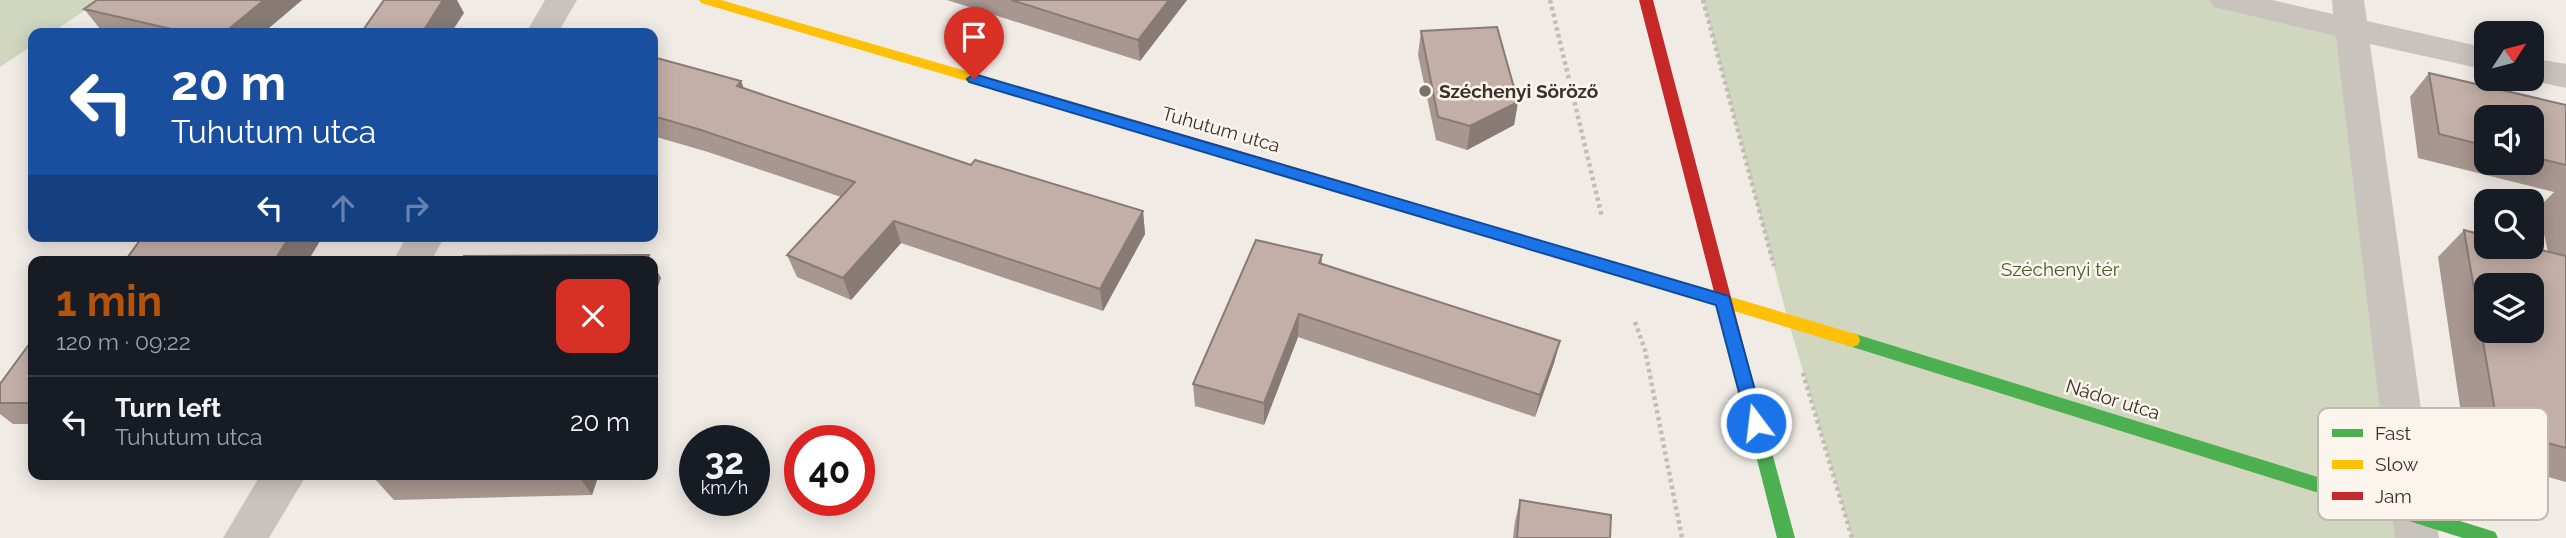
<!DOCTYPE html>
<meta charset="utf-8">
<style>
:root{--surface:#171b24;--page:#242831;--text:#f1f3f6;--muted:#9ea1a6;--line:#363941;--accent:#b45309}
body{margin:0;font-family:Raleway,sans-serif;background:var(--page);color:var(--text);height:100vh;display:flex;flex-direction:column;font-size:26px;white-space:nowrap}
*{box-sizing:border-box;margin:0}
p{font-size:23px;color:var(--muted)}
.icon{flex:none;width:38px;height:38px;fill:none;stroke:currentColor;stroke-width:2;stroke-linecap:round;stroke-linejoin:round}
.map{position:relative;flex:1;overflow:hidden}
.panel{position:absolute;left:28px;top:256px;width:630px;height:224px;display:flex;flex-direction:column;background:var(--surface);border-radius:14px;box-shadow:0 4px 18px #0003}
.panel>*{flex:none}
.top-card{position:absolute;left:28px;top:28px;width:630px;height:214px;border-radius:14px;box-shadow:0 4px 18px #0003;background:#1a4fa0;color:#fff;overflow:hidden}
.needle{width:46px;rotate:54deg}
.buttons{position:absolute;left:2474px;top:21px;display:grid;gap:14px}
.buttons a{display:grid;place-items:center;width:70px;height:70px;border-radius:14px;background:var(--surface);box-shadow:0 4px 18px #0003;font-size:35px}
.speed{position:absolute;left:679px;top:425px;display:flex;gap:14px;font-size:35px;font-weight:700;text-align:center}
.speed>*{display:grid;place-content:center;width:91px;height:91px;border-radius:50%;background:var(--surface);box-shadow:0 4px 18px #0003;line-height:1}
.speed small{font-size:18px;font-weight:400}
.speed .limit{border:10px solid #d22;background:#fff;color:#111}
.pin{position:absolute;display:grid;place-items:center;width:60px;height:60px;color:#fff;margin:-72px -30px;border-radius:50% 50% 50% 0;rotate:-45deg;box-shadow:0 0 7px #0007}
.pin .icon{rotate:45deg}
.me{position:absolute;width:77px;margin:-38px;rotate:345deg;stroke-linejoin:round;filter:drop-shadow(0 0 5px #0008)}
.turn{display:flex;align-items:center;gap:24px;height:147px;padding:0 28px;font-size:32px}
.turn .icon{width:91px;height:91px;stroke-width:2.5}
.turn b{display:block;font-size:49px;line-height:60px}
.lanes{display:flex;align-items:center;height:66px;padding:0 28px;background:#0003;justify-content:center;gap:35px;direction:ltr}
.lanes .off{opacity:.35}
.round{display:grid;place-items:center;flex:none;width:74px;height:74px;border-radius:14px;background:var(--page)}
.headline{display:flex;align-items:center;justify-content:space-between;height:119px;padding:0 28px}
h1{font-size:42px;font-weight:700;line-height:52px;color:var(--accent)}
ul{padding:0;list-style:none}
li{display:flex;align-items:center;gap:21px;height:91px;padding:0 28px;border-top:2px solid var(--line)}
li div{flex:1}
li b{display:block;font-size:26px}
li em{font-style:normal}
.map>svg:first-child{display:block}
.green{fill:#d1d6bf}
.lines{fill:none;stroke-linecap:round;stroke-linejoin:round}
.path{stroke:#c2bbb6;stroke-width:4.5;stroke-dasharray:3.5 3.5;stroke-linecap:butt}
.street{fill:#c9c3be;fill-rule:evenodd}
.fast{fill:#4caf50;fill-rule:evenodd}
.slow{fill:#ffc107;fill-rule:evenodd}
.jam{fill:#c62828;fill-rule:evenodd}
.wall{fill:#a89690;fill-rule:evenodd}
.shaded-wall{fill:#887a75}
.building{fill:#c3afa7;stroke:#887a75;stroke-width:2;fill-rule:evenodd}
.route{fill:#1a73e8;stroke:#114b97;stroke-width:2}
.poi-dot{fill:#7a716c;stroke:#fbf5ee;stroke-width:2.5}
.labels{text-anchor:middle;stroke-width:5;stroke-linejoin:round;paint-order:stroke}
.poi-label{font-size:19px;font-weight:bold;fill:#3b302b;stroke:#fbf5ee;text-anchor:start}
.street-label{font-size:19px;fill:#3b302b;stroke:#fbf5ee}
.park-label{font-size:19px;fill:#4a5a2e;stroke:#fbf5ee}
.key{fill:#fbf5ee;stroke:#c1bab4;stroke-width:2}
.key-label{font-size:19px;fill:#3b302b}
</style>
<div class="map">
<svg width="2566" height="538" viewBox="0 0 2566 538">
<rect width="100%" height="100%" fill="#f0ebe5"/>
<!-- green -->
<path class="green" d="M 0,0 L 101,0 L 51,33 L 33,33 L 33,45 L 0,67 Z
M 1703,0 L 2225,0 L 2353,29 L 2417,538 L 1852,538 L 1788,320 Z"/>
<g class="lines">
<!-- path -->
<path class="path" d="M 1550,0 L 1602,217
M 1703,0 L 1774,266
M 1635,322 L 1645,350 L 1682,538
M 1803,373 L 1852,538"/>
<!-- street -->
<path class="street" d="M 545,0 L 577,0 L 558,33 L 526,33 Z
M 2209,0 L 2272,0 L 2333,14 L 2332,0 L 2364,0 L 2367,21 L 2487,48 L 2487,70 L 2370,44 L 2439,538 L 2395,538 L 2336,36 L 2214,7 Z
M 2532,58 L 2566,64 L 2566,88 L 2526,79 L 2532,79 Z
M 407,236 L 445,236 L 431,261 L 393,261 Z
M 261,474 L 307,474 L 269,538 L 223,538 Z"/>
<!-- fast -->
<path class="fast" d="M 1852,333 L 2489,530 L 2495,532 L 2498,538 L 2463,538 L 1846,345 L 1844,340 L 1846,335 Z
M 1747,382 L 1753,384 L 1755,389 L 1795,538 L 1777,538 L 1739,389 L 1741,384 Z"/>
<!-- slow -->
<path class="slow" d="M 699,0 L 721,0 L 1142,122 L 1144,126 L 1137,131 L 701,3 Z
M 1354,185 L 1852,333 L 1858,335 L 1860,340 L 1858,345 L 1852,347 L 1349,194 L 1347,190 L 1349,186 Z"/>
<!-- jam -->
<path class="jam" d="M 1639,0 L 1653,0 L 1755,389 L 1753,394 L 1747,396 L 1741,394 L 1739,389 Z
M 1137,121 L 1359,186 L 1361,190 L 1354,195 L 1132,130 L 1130,126 Z"/>
</g>
<!-- wall -->
<path class="wall" d="M 97,0 L 302,0 L 263,33 L 117,33 L 101,30 L 84,9 Z
M 947,0 L 1187,0 L 1140,61 Z
M 1421,31 L 1518,102 L 1514,125 L 1467,150 L 1436,140 L 1418,55 Z
M 653,57 L 741,81 L 744,89 L 971,165 L 1143,211 L 1145,234 L 1103,311 L 901,243 L 851,300 L 797,277 L 787,255 L 841,197 L 708,152 L 653,136 Z
M 2429,73 L 2566,105 L 2566,482 L 2467,454 L 2438,257 L 2464,230 L 2548,252 L 2538,208 L 2554,192 L 2418,158 L 2410,97 ZM 2487,117 L 2532,117 L 2532,163 L 2487,163 Z
M 1322,255 L 1322,264 L 1560,341 L 1554,363 L 1535,417 L 1298,337 L 1264,425 L 1195,406 L 1193,384 Z
M 33,339 L 33,424 L 13,424 L 0,414 L 0,384 Z
M 376,474 L 599,474 L 592,495 L 394,500 L 374,478 Z
M 1520,500 L 1610,538 L 1513,538 L 1515,521 Z"/>
<!-- shaded-wall -->
<path class="shaded-wall" d="M 264,0 L 302,0 L 263,33 L 224,33 Z
M 443,0 L 457,0 L 464,13 L 451,33 L 422,33 Z
M 1169,0 L 1187,0 L 1140,61 L 1138,40 Z
M 741,81 L 750,105 L 737,86 Z
M 1518,102 L 1514,125 L 1467,150 L 1470,126 Z
M 1143,211 L 1145,234 L 1103,311 L 1100,289 Z
M 894,221 L 901,243 L 851,300 L 843,278 Z
M 290,236 L 323,236 L 308,261 L 274,261 Z
M 653,263 L 661,278 L 653,301 Z
M 1299,314 L 1298,337 L 1264,425 L 1264,403 Z
M 1560,341 L 1554,363 L 1535,417 L 1540,395 Z
M 577,474 L 599,474 L 592,495 Z"/>
<!-- building -->
<path class="building" d="M 97,0 L 264,0 L 224,33 L 189,33 L 84,9 Z
M 384,0 L 443,0 L 422,33 L 361,33 Z
M 1011,0 L 1169,0 L 1138,40 Z
M 1497,27 L 1518,102 L 1470,126 L 1438,117 L 1421,31 Z
M 653,57 L 741,81 L 737,86 L 971,165 L 975,160 L 1143,211 L 1100,289 L 894,221 L 843,278 L 787,255 L 855,182 L 698,129 L 653,116 Z
M 2429,73 L 2566,105 L 2566,165 L 2532,157 L 2532,117 L 2487,117 L 2487,146 L 2439,134 Z
M 2464,230 L 2487,236 L 2487,247 L 2529,247 L 2566,256 L 2566,448 L 2498,429 ZM 2487,285 L 2532,285 L 2532,331 L 2487,331 Z
M 143,236 L 290,236 L 274,261 L 125,261 Z
M 1256,240 L 1322,255 L 1319,263 L 1560,341 L 1540,395 L 1299,314 L 1264,403 L 1193,384 Z
M 649,255 L 647,261 L 462,261 L 464,256 Z
M 33,339 L 33,403 L 0,403 L 0,384 Z
M 376,474 L 561,474 L 374,478 Z
M 1520,500 L 1611,515 L 1610,538 L 1517,538 Z"/>
<!-- route -->
<path class="route" d="M 974,74 L 1729,296 L 1764,423 L 1756,430 L 1747,423 L 1716,305 L 969,82 L 967,79 Z"/>
<!-- markers -->
<circle class="poi-dot" cx="1425" cy="91" r="7"/>
<g class="labels">
<!-- poi labels -->
<g class="poi-label">
<text x="1439" y="98">Széchenyi Söröző</text>
</g>
<!-- street labels -->
<g class="street-label">
<text transform="translate(1221 129) rotate(16)" y="7">Tuhutum utca</text>
<text transform="translate(2113 399) rotate(17)" y="7">Nádor utca</text>
</g>
<!-- park labels -->
<g class="park-label">
<text x="2060" y="276">Széchenyi tér</text>
</g>
</g>
<!-- legend -->
<rect x="2318" y="408" width="230" height="112" rx="10" class="key"/>
<rect x="2332" y="429" width="31" height="8" fill="#4caf50"/>
<rect x="2332" y="460" width="31" height="9" fill="#ffc107"/>
<rect x="2332" y="492" width="31" height="8" fill="#c62828"/>
<g class="key-label">
<text x="2375" y="440">Fast</text>
<text x="2375" y="471">Slow</text>
<text x="2375" y="503">Jam</text>
</g>
</svg>
<div class="buttons">
<a><svg class="needle" viewBox="-14 -14 28 28"><path d="M0-13l5 13h-10z" fill="#e53935"/><path d="M0 13l5-13h-10z" fill="#9ea1a6"/></svg></a>
<a><svg class="icon" aria-label="sound" viewBox="0 0 24 24"><path d="M4 9h4l5-4v14l-5-4H4zM17 9q2 3 0 6"/></svg></a>
<a><svg class="icon" aria-label="search" viewBox="0 0 24 24"><circle cx="10" cy="10" r="6"/><path d="M15 15l6 6"/></svg></a>
<a><svg class="icon" aria-label="layers" viewBox="0 0 24 24"><path d="M12 4l9 5-9 5-9-5zM3 14l9 5 9-5"/></svg></a>
</div>
<div class="speed"><div>32<small>km/h</small></div><div class="limit">40</div></div>
<div class="pin" style="left:974px;top:79px;background:#d93025"><svg class="icon" aria-label="arrive" viewBox="0 0 24 24"><path d="M6 21V4h12l-3 4 3 4H6"/></svg></div>
<svg class="me" style="left:1756px;top:423px" viewBox="-20 -20 40 40"><circle r="17" fill="#1a73e8" stroke="#fff" stroke-width="3"/><path d="M0-11L8 9 0 5-8 9z" fill="#fff"/></svg>
<div class="top-card">
<div class="turn"><svg class="icon" aria-label="left" viewBox="0 0 24 24"><path d="M17 20v-9H6M10 6l-5 5 5 5"/></svg><div><b>20 m</b>Tuhutum utca</div></div>
<div class="lanes"><svg class="icon" aria-label="left" viewBox="0 0 24 24"><path d="M17 20v-9H6M10 6l-5 5 5 5"/></svg><svg class="icon off" aria-label="ahead" viewBox="0 0 24 24"><path d="M12 20V5M6 11l6-6 6 6"/></svg><svg class="icon off" aria-label="right" viewBox="0 0 24 24"><path d="M7 20v-9h11M14 6l5 5-5 5"/></svg></div>
</div>
<section class="panel">
<div class="headline"><div><h1>1 min</h1><p>120 m · 09:22</p></div><a class="round" style="background:#d93025;color:#fff"><svg class="icon" aria-label="close" viewBox="0 0 24 24"><path d="M6 6l12 12M18 6L6 18"/></svg></a></div>
<ul>
<li><svg class="icon" aria-label="left" viewBox="0 0 24 24"><path d="M17 20v-9H6M10 6l-5 5 5 5"/></svg><div><b>Turn left</b><p>Tuhutum utca</p></div><em>20 m</em></li>
</ul>
</section>
</div>
